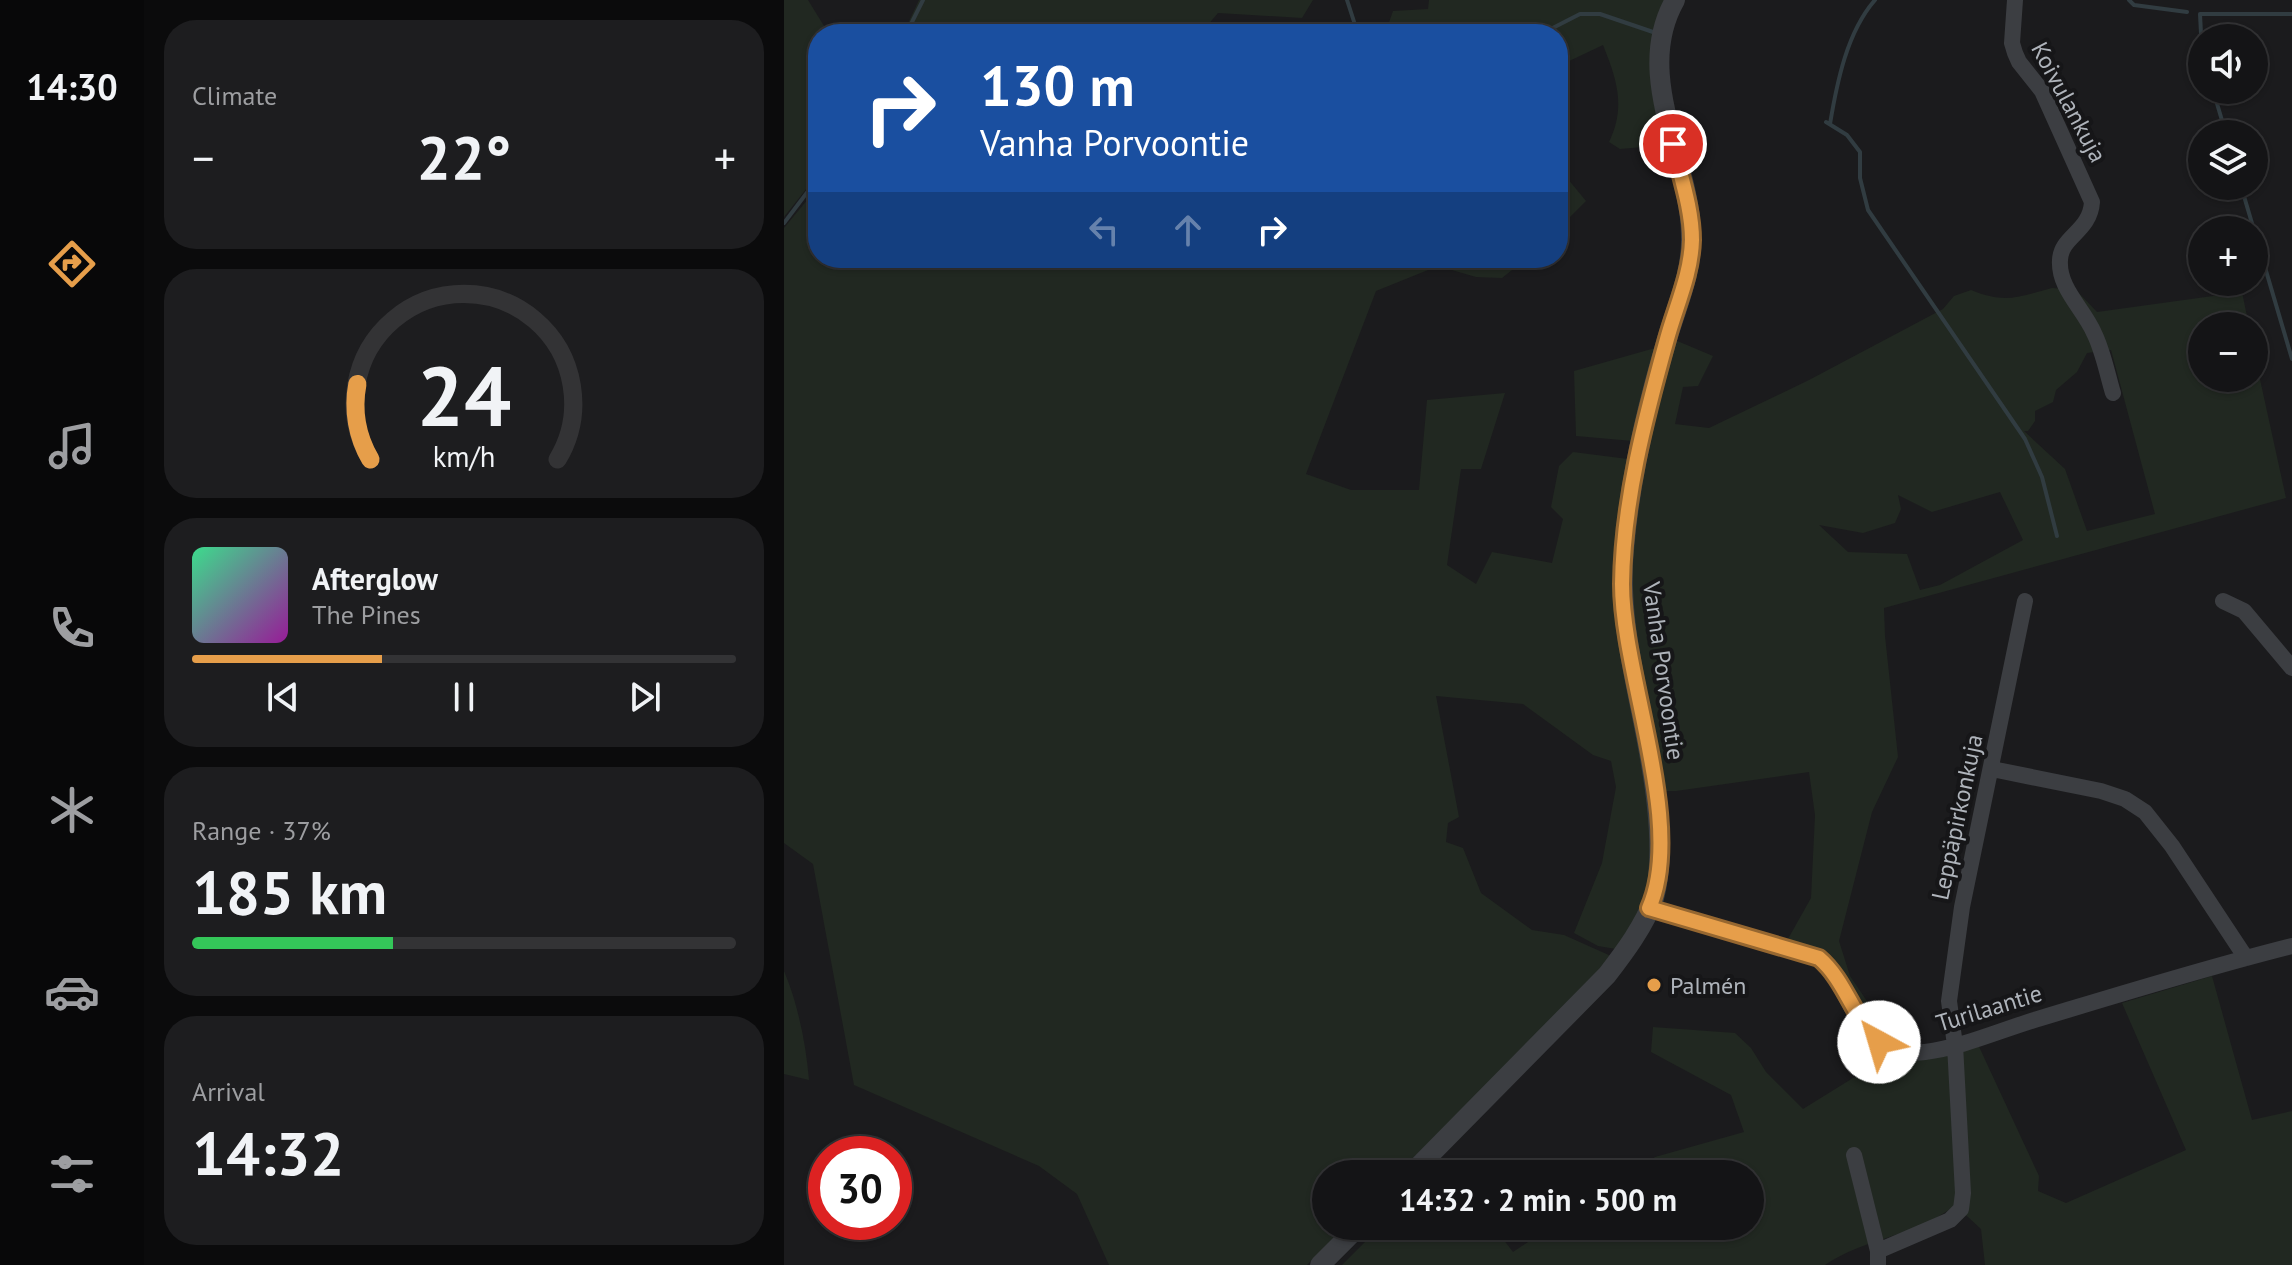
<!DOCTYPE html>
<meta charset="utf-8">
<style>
:root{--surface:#141416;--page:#1d1d1f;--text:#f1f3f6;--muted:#9d9ea1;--line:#333335;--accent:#e69e4a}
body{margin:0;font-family:"PT Sans",sans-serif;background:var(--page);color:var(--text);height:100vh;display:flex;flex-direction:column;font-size:30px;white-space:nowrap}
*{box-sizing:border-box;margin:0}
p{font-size:26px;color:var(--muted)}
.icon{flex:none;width:44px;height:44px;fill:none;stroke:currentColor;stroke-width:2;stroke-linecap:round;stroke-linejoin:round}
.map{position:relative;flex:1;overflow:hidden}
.panel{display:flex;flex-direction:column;gap:20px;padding:20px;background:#0b0b0c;width:640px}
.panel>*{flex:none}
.banner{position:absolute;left:24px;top:24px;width:760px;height:244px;border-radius:32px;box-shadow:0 2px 6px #0004,0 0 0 2px var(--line);background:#1a4fa0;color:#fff;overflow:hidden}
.buttons{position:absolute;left:1404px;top:24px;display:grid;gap:16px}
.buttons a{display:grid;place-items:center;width:80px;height:80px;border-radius:50%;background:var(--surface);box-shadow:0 2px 6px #0004,0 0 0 2px var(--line);font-size:40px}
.speed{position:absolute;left:24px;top:1136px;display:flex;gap:16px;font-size:40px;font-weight:700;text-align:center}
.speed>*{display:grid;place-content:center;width:104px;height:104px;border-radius:50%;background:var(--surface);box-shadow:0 2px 6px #0004,0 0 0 2px var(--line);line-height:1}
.speed .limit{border:12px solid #d22;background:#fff;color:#111}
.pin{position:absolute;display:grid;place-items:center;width:68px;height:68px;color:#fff;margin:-34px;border:4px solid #fff;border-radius:50%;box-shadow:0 2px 8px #0007}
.me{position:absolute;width:88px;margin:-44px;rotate:321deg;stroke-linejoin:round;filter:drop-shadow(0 0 6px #0008)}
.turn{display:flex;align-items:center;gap:28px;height:168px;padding:0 40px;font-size:36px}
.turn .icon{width:104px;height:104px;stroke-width:2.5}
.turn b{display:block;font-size:56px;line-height:68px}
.lanes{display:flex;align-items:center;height:76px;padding:0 40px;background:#0003;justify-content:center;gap:40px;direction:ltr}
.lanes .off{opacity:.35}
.big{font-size:60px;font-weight:800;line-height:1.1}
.panel .tile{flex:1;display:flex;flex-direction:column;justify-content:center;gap:12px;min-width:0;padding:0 28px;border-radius:32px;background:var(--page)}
.panel .dial{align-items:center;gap:0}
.dial svg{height:208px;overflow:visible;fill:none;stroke:var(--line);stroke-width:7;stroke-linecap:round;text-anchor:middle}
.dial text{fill:var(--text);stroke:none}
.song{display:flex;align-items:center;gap:24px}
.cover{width:96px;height:96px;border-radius:12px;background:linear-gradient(135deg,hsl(150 70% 55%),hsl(300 70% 35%))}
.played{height:8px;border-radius:4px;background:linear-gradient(90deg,var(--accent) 35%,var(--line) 35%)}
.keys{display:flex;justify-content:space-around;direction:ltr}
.heat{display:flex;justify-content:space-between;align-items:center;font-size:44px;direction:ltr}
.charge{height:12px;border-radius:6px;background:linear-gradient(90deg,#34c759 37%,var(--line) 0)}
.trip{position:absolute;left:528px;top:1160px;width:452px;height:80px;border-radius:40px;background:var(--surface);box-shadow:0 2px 6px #0004,0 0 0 2px var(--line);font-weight:800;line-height:80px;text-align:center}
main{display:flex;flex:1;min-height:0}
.tabs{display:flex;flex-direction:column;width:144px;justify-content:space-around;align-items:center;background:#080809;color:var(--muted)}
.tabs .icon{width:56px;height:56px}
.tabs .on{color:var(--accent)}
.tabs b{font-size:36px;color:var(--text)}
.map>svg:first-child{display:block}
.green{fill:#212821;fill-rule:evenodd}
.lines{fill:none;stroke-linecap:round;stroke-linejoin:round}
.stream{stroke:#313c41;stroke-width:4}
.minor{stroke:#3c3e42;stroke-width:16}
.tertiary{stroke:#3c3e42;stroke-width:20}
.route-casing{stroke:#966730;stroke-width:20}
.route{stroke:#e69e4a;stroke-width:14}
.poi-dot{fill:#e69e4a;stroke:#161618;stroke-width:3}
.labels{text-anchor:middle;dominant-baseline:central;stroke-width:8;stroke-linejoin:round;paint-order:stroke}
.street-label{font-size:24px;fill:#afb4bb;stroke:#161618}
.poi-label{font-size:24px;fill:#afb4bb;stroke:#161618;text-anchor:start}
</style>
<main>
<nav class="tabs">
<b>14:30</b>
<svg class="icon on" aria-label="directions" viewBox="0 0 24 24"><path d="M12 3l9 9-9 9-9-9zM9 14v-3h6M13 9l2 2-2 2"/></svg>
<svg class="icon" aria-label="music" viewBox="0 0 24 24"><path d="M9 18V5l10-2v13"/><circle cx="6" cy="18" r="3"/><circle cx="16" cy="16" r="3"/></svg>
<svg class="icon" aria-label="phone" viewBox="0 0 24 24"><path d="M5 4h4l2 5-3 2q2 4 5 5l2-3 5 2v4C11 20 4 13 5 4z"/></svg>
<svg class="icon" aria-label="climate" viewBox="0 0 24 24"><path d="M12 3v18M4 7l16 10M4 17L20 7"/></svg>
<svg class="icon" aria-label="car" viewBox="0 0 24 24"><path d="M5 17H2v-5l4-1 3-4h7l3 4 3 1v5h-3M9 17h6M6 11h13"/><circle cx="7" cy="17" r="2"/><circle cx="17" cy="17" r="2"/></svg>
<svg class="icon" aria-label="filters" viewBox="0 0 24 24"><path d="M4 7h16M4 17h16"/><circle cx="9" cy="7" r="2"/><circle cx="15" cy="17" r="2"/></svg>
</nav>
<section class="panel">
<div class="tile"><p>Climate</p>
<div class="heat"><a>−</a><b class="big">22°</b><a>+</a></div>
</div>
<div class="tile dial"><svg viewBox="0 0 100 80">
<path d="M14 69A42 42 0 1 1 86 69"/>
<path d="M14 69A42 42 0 0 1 9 40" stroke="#e69e4a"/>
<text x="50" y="56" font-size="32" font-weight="700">24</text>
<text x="50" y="72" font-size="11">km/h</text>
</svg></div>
<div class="tile">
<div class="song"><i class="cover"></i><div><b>Afterglow</b><p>The Pines</p></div></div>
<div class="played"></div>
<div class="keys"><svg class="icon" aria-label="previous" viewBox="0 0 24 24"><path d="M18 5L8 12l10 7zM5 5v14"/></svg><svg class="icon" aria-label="pause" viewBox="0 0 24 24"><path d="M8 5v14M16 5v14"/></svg><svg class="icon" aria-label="next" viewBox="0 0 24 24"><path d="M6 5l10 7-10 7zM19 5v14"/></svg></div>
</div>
<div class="tile"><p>Range · 37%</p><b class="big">185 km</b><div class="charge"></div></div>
<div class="tile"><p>Arrival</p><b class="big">14:32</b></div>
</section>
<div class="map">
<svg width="1508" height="1265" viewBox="0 0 1508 1265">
<rect width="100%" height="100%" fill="#1b1b1d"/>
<path class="green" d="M0,0H24L45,34H34V174L0,217Z
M135,0H529L518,18L434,13L416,34H119Z
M645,0H884L882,145L836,149L825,142C842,107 833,80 819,45L781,63L774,71V34H601L609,11L644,9Z
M774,167L802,201L774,229Z
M34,187V258H743L718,278L692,277L654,266L592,291L522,474L567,490H635L643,400L721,393L697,469H677L663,565L692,584L708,552L768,563L779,519L767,507L775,466L789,452L844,459L831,556L866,792L869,843L863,893L853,915L832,949L814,946L790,933L818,863L832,787L827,761L809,755L739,704L652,696L675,817L664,823L662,842L679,848L697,893L748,930L780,935L827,956L801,986L613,1174H542V1226H561L523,1265H325L293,1194L255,1166L70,1085L29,864L0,843V228Z
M1268,288L1292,290L1313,312L1458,292L1465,326H1418V378H1470V352L1502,498L1100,608L1101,636L1114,757L1088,812L1055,941L1066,976L1097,1022L1113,1034L1134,1036L1138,1052L1191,1038L1255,1176L1254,1191L1282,1203L1402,1150L1338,1003L1428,976L1468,1120L1508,1111V1265H1201L1197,1229L1171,1205C1134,1236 1080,1238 1041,1265H558L597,1226H709L729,1252L768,1226H966V1174H846L871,1157L960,1132L947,1095L867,1052L869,1027L951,1033L967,1048L982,1072L1019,1109L1069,1078L1113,1059L1091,1049L1068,1019L1046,967L1000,946L1027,898L1031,815L1025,772L892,791H881C870,733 856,675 850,616C842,526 870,427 891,340L929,356L914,386L899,387L891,424L925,428L1025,380L1159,309L1170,296L1187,290C1221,304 1234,297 1268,288ZM1327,350L1371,514L1303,531L1281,469L1240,431H1244L1251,421V411L1269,402L1272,390L1293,372L1303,353ZM1216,492L1239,540L1156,585L1136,590L1123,554L1064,552L1035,525L1079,533L1111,523L1117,509L1114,495L1148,512Z
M871,348L849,441L792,436L790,371Z
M0,971C14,1004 22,1044 25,1080L0,1074Z"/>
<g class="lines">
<path class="stream" d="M563,0L574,34
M1345,0L1350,5L1403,12
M122,34L139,0
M757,34L796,14H816L872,33
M1418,53L1416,14H1508
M1429,90L1442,134
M1042,122L1063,135L1076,152V178L1084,210L1241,439L1258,477L1273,536
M1046,124C1053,82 1063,32 1091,0
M1457,186L1508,359
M0,223L34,178"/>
<path class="minor" d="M1231,0L1228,43L1231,53L1235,62L1258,91L1308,202C1306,232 1277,236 1276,260C1274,288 1299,308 1310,333C1319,351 1323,373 1329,393
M1439,601L1460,611L1508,668
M1208,769L1317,791L1341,799L1361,812L1388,846L1462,958
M865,908L1035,958C1061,980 1066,1022 1095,1041C1108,1050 1124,1054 1141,1052C1180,1047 1219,1029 1257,1018C1340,993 1424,967 1508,946
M1070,1155L1094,1251V1265
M1094,1251L1166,1220L1177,1209L1179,1193L1171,1045L1165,1001L1178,907L1241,601"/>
<path class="tertiary" d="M627,1174L823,975C840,953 861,925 870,898C878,869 876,836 873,807C865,721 832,637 840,550C846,478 863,405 884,336C894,303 908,272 907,237C907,159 848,76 891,0
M536,1265L575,1226"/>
</g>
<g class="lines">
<g class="route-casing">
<path id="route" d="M889,144C896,175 908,208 908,240C907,275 892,306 883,339C861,418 839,502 838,584C838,675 902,825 865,908L1035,958C1062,981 1069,1018 1095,1042"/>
</g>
<use href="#route" class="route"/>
</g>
<circle class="poi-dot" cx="870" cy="985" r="8"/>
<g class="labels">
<g class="street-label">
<text transform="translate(1285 102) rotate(62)">Koivulankuja</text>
<text transform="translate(880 671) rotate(82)">Vanha Porvoontie</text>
<text transform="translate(1173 817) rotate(-78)">Leppäpirkonkuja</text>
<text transform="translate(1205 1008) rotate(-17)">Turilaantie</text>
</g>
<g class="poi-label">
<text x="886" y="985">Palmén</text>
</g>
</g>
</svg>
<div class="buttons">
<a><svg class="icon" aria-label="sound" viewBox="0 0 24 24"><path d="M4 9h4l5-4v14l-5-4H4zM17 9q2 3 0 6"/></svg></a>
<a><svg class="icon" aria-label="layers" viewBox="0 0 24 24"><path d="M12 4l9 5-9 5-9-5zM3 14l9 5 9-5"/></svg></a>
<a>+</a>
<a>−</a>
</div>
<div class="speed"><div class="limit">30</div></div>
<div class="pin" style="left:889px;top:144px;background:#d93025"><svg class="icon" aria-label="arrive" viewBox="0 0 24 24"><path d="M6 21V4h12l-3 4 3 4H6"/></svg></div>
<svg class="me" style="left:1095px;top:1042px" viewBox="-20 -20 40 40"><circle r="19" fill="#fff"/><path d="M0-13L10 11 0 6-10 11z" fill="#e69e4a"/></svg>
<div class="trip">14:32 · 2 min · 500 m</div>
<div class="banner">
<div class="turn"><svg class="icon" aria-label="right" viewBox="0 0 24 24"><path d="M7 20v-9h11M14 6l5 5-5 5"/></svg><div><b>130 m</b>Vanha Porvoontie</div></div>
<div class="lanes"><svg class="icon off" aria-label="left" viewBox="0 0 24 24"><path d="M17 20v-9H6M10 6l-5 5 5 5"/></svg><svg class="icon off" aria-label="ahead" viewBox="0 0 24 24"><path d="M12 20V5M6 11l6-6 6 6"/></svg><svg class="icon" aria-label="right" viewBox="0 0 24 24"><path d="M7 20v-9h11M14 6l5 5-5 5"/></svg></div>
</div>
</div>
</main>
